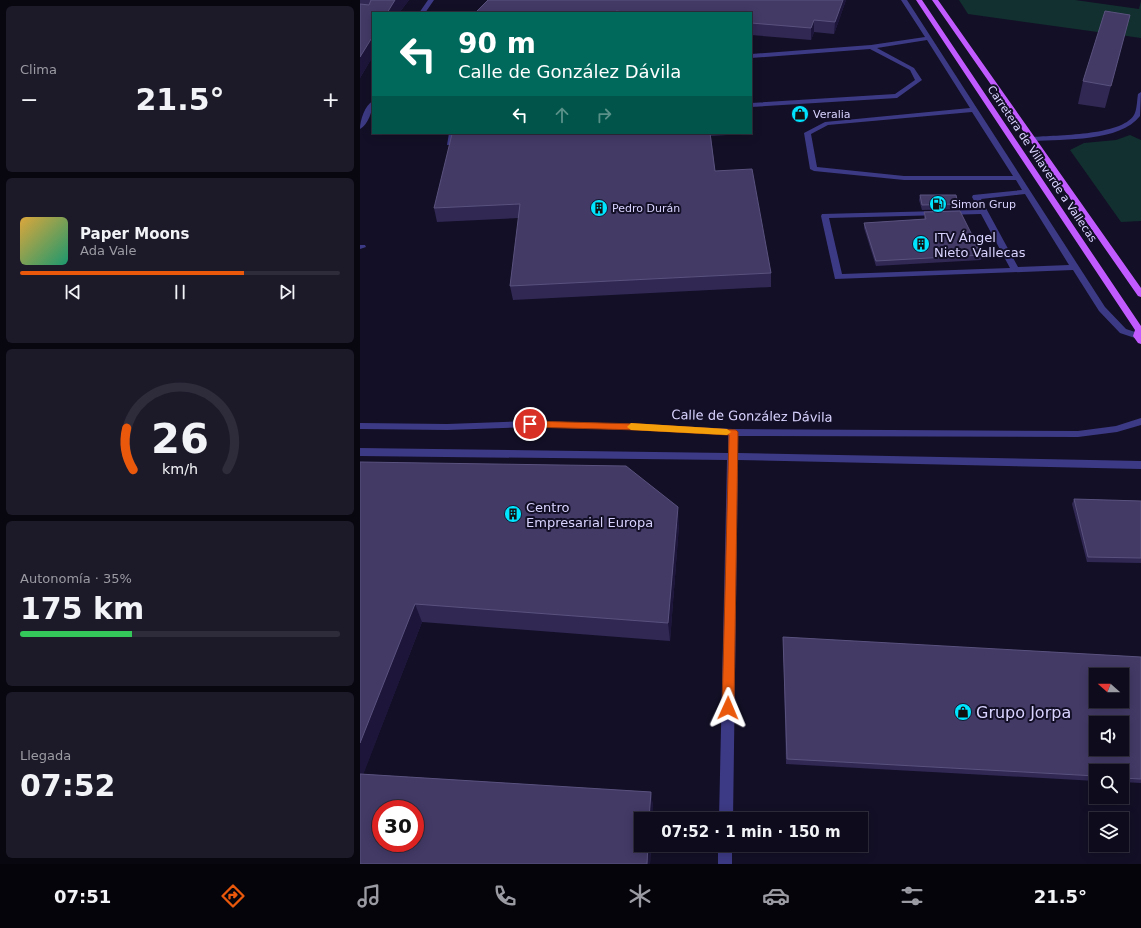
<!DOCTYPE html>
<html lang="es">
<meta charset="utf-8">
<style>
:root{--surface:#0e0b1c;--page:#1c1929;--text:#f1f3f6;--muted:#9b9ba3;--line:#2e2b3b;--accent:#ea580c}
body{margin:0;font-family:"DejaVu Sans",sans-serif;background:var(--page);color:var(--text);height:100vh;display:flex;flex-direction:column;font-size:15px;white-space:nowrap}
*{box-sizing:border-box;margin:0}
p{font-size:13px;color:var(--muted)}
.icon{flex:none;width:22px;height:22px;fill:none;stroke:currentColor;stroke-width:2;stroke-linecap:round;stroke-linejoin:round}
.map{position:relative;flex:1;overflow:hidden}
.side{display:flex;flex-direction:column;gap:6px;padding:6px;background:#08060f;width:360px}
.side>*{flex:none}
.guide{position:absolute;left:12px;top:12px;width:380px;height:122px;border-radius:0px;box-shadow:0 2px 10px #0003,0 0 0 1px var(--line);background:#00695c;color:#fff;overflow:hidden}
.needle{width:26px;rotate:291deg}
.fabs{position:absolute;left:729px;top:668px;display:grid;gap:8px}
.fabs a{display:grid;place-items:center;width:40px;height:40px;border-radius:0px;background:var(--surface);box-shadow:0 2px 10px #0003,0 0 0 1px var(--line);font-size:20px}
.speed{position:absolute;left:12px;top:800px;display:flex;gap:8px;font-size:20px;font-weight:700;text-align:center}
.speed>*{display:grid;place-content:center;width:52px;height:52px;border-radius:50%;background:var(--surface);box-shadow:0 2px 10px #0003,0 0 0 1px var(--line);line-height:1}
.speed .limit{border:6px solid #d22;background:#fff;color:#111}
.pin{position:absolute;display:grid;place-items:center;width:34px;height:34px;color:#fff;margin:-17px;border:2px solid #fff;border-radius:50%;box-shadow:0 1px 4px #0007}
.me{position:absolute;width:44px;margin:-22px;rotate:1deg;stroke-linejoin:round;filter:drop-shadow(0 0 3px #0008)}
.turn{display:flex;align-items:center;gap:14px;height:84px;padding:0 20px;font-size:18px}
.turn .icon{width:52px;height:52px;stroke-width:2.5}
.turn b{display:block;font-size:28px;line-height:34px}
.lanes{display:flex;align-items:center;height:38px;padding:0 20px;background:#0003;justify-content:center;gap:20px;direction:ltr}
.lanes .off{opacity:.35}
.big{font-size:30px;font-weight:800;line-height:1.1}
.side .tile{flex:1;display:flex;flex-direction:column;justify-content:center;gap:6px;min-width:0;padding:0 14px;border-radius:6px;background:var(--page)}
.side .dial{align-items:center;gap:0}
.dial svg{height:104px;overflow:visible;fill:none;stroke:var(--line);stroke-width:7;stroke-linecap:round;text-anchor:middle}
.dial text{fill:var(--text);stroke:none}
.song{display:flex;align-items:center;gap:12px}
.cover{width:48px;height:48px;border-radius:6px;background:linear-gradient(135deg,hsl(40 70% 55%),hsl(160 70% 35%))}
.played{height:4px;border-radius:2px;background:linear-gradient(90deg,var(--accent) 70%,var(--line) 70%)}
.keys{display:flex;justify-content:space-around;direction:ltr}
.heat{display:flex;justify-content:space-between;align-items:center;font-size:22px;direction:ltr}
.charge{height:6px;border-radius:3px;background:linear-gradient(90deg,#34c759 35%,var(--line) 0)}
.trip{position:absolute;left:274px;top:812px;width:234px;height:40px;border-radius:0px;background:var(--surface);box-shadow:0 2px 10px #0003,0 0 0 1px var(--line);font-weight:800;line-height:40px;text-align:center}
.menu{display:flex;height:64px;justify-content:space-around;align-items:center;background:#06040b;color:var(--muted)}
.menu .icon{width:28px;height:28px}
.menu .current{color:var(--accent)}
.menu b{font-size:18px;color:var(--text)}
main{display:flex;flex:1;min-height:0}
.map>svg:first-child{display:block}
.green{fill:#12302f}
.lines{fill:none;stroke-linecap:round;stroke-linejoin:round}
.minor{fill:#3d3a85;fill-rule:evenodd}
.major{fill:#c25bff;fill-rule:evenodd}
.wall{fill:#312854}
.shaded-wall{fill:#1d163a}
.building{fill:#433a66;stroke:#5a527e;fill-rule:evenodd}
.route{fill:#ea580c;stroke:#983908}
.slow{fill:#f59e0b}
.labels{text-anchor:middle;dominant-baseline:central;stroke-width:4;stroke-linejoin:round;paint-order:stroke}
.far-poi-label{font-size:11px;fill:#d9d4ff;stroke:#130f26;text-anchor:start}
.far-street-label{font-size:11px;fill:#d9d4ff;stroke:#130f26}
.poi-label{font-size:13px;fill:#d9d4ff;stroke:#130f26;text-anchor:start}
.street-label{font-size:13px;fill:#d9d4ff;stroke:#130f26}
.near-poi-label{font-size:16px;fill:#d9d4ff;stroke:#130f26;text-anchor:start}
</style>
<main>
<section class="side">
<div class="tile"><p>Clima</p>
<div class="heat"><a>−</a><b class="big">21.5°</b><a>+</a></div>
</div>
<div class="tile">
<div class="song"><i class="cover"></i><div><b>Paper Moons</b><p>Ada Vale</p></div></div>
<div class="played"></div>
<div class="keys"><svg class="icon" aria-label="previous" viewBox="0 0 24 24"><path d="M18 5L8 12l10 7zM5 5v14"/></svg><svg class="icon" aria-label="pause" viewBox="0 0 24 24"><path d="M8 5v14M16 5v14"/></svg><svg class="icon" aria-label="next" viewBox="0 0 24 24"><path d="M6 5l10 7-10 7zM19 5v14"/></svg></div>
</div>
<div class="tile dial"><svg viewBox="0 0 100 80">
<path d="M14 69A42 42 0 1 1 86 69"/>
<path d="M14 69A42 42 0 0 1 9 37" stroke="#ea580c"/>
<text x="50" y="56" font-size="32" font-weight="700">26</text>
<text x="50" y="72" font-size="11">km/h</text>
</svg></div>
<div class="tile"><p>Autonomía · 35%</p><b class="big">175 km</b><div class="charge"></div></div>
<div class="tile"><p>Llegada</p><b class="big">07:52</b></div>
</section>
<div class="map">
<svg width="781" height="864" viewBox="0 0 781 864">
<rect width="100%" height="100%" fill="#130f26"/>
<path class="green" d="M599,0H715L779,9L781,1V38L608,14Z
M770,135L781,140V221L761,222L710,150L724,143L756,140Z"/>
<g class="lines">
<path class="minor" d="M68,0H74L65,13H59Z
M541,0H547L745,307L766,329L781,334V338L778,339L760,333L739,311L713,270L475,279L461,216L462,214L619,210L612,197L613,195L662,190L656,180H544L454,171L450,169L444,133L465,122L610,108L567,40L517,48L554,68L562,80L537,98L391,107V103L535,94L555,80L550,70L510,49L391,58V54L511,45L565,37ZM612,112L653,176H544L457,167L451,134L468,125ZM665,194L709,265L658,267L621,199ZM621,214L650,268L482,274L469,218Z
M781,92L780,116C760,142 704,139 673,141L669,139L673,137C696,135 761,136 774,115C777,110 777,100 778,94Z
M13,101C13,110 8,125 0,129C0,120 5,105 13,101Z
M89,133H95L94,141L101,140L105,142L101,144L87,145Z
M0,245H5L6,247L0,249Z
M781,418V425L757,432L718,437L378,436V453L781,461V469L378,460L373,819H359L367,460L0,456V448L368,453V435L278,430L169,427L87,430L0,429V423L87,424L169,421L278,424L373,429L718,431L756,426Z
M358,845H372V864H358Z"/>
<path class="major" d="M556,0H562L781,326V344L778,343L773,336L775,330Z
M572,0H578L781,288V297L778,296Z"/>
</g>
<path class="wall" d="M0,0H49L39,13H13V56L0,78Z
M486,0L474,34L454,32L451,40L391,35V13H115Z
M770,15L745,108L718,104L723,81Z
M101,133H384V134L351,136L355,171L411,273V287L153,300L150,286L159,218L77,222L74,208Z
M560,195L598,204L597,209L562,210L559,200Z
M564,212L622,255L621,260L516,266L504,228V223L564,219Z
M0,462L319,525L310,641L62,622L3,774L291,792L293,808L290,864H0Z
M714,499L781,501V563L727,562L712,504Z
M423,637L781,657V783L762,782V771H736V781L426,764Z"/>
<path class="shaded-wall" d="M35,0H49L39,13H27Z
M483,0H486L474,34L475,22Z
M454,20V32L451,40V28Z
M13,36V56L0,78V57Z
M318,507L319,525L310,641L308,623Z
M55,604L62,622L0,783V743Z
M291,792L293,808V819H289Z
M288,845H291L290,864H287Z"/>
<path class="building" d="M11,0H35L27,13H13V36L0,57V4L9,5Z
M128,0H483L475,22L454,20L451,28L391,23V13H274L256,11L255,13H115Z
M745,11L770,15L751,86L723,81Z
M101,133H350L355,171L392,169L411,273L150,286L160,204L74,208L92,134Z
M560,195H596L598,204L562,205Z
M600,211L622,255L516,261L504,223L566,219L564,212Z
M0,462L266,466L318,507L308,623L55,604L0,743Z
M714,499L781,501V558L728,557Z
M423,637L781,657V779L762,778V771H736V776L427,759ZM736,675H762V701H736ZM736,723H762V749H736Z
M0,774L291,792L289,819H281V845H288L287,864H0ZM21,809H55V843H21Z"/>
<path class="route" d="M170,421L278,424L376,430L378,432L374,708L372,712L368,713L364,712L362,708L369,435L278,430L170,427L165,424Z"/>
<path class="slow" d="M271,423L367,429L371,432L367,435L271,430L267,427Z"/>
<defs>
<g id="shop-disc" transform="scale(0.9)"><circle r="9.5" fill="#00e5ff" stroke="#130f26"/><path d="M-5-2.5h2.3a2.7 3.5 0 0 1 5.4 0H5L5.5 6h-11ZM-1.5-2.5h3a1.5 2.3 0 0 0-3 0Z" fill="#111"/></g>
<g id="fuel-disc" transform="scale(0.9)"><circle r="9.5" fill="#00e5ff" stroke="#130f26"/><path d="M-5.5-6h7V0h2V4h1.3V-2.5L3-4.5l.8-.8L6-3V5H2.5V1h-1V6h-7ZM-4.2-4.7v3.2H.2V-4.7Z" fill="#111"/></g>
<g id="building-disc" transform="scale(0.9)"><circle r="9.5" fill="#00e5ff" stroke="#130f26"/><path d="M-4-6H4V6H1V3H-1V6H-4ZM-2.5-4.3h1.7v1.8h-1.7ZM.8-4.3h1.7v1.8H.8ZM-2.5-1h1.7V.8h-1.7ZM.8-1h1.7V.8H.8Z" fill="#111"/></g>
</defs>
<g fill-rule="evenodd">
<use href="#shop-disc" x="440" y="114"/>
<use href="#fuel-disc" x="578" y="204"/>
<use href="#building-disc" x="239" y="208"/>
<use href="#building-disc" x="561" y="244"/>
<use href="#building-disc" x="153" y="514"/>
<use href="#shop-disc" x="603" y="712"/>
</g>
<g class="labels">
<g class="far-poi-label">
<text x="453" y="114">Veralia</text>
<text x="591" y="204">Simon Grup</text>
<text x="252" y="208">Pedro Durán</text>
</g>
<g class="far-street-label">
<text transform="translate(682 164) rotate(56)">Carretera de Villaverde a Vallecas</text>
</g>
<g class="poi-label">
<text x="574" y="237">ITV Ángel<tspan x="574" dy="15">Nieto Vallecas</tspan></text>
<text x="166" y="507">Centro<tspan x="166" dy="15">Empresarial Europa</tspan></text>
</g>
<g class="street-label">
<text transform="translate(392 416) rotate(1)">Calle de González Dávila</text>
</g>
<g class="near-poi-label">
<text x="616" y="712">Grupo Jorpa</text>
</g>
</g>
</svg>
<div class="fabs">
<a><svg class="needle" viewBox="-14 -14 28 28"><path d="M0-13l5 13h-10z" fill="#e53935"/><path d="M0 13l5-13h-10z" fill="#9b9ba3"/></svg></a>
<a><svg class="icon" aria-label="sound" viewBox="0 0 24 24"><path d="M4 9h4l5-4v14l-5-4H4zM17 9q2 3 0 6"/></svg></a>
<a><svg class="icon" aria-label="search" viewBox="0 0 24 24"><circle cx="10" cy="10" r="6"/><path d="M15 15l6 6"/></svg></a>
<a><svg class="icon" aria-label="layers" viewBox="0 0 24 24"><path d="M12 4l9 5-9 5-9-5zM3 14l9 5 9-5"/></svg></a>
</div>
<div class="speed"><div class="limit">30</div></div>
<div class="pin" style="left:170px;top:424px;background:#d93025"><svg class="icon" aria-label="arrive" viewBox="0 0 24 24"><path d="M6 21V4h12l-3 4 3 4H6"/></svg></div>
<svg class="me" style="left:368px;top:708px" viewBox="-20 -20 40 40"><path d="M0-17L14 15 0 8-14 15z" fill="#ea580c" stroke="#fff" stroke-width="4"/></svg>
<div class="trip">07:52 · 1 min · 150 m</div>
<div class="guide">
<div class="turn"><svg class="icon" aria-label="left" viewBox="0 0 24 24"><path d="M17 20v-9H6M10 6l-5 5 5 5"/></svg><div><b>90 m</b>Calle de González Dávila</div></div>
<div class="lanes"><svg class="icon" aria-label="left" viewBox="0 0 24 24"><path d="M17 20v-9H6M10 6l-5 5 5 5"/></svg><svg class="icon off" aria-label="ahead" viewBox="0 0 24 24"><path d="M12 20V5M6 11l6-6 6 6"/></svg><svg class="icon off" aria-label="right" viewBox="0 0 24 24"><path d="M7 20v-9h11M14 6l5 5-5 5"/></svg></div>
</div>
</div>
</main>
<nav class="menu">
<b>07:51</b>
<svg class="icon current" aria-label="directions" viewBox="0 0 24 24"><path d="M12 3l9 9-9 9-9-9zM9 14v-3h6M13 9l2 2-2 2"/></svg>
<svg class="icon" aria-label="music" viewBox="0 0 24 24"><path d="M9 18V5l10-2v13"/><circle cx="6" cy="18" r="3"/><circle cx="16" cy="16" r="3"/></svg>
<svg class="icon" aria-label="phone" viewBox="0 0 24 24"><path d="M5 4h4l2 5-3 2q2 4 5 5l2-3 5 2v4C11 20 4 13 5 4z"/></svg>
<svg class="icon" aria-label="climate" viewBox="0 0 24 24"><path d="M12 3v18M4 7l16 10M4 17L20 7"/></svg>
<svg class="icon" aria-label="car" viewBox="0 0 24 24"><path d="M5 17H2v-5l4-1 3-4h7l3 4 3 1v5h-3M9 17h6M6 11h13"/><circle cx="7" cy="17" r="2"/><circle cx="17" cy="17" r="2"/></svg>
<svg class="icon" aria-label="filters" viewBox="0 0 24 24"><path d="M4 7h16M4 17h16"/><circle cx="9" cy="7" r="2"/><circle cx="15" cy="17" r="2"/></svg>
<b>21.5°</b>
</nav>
